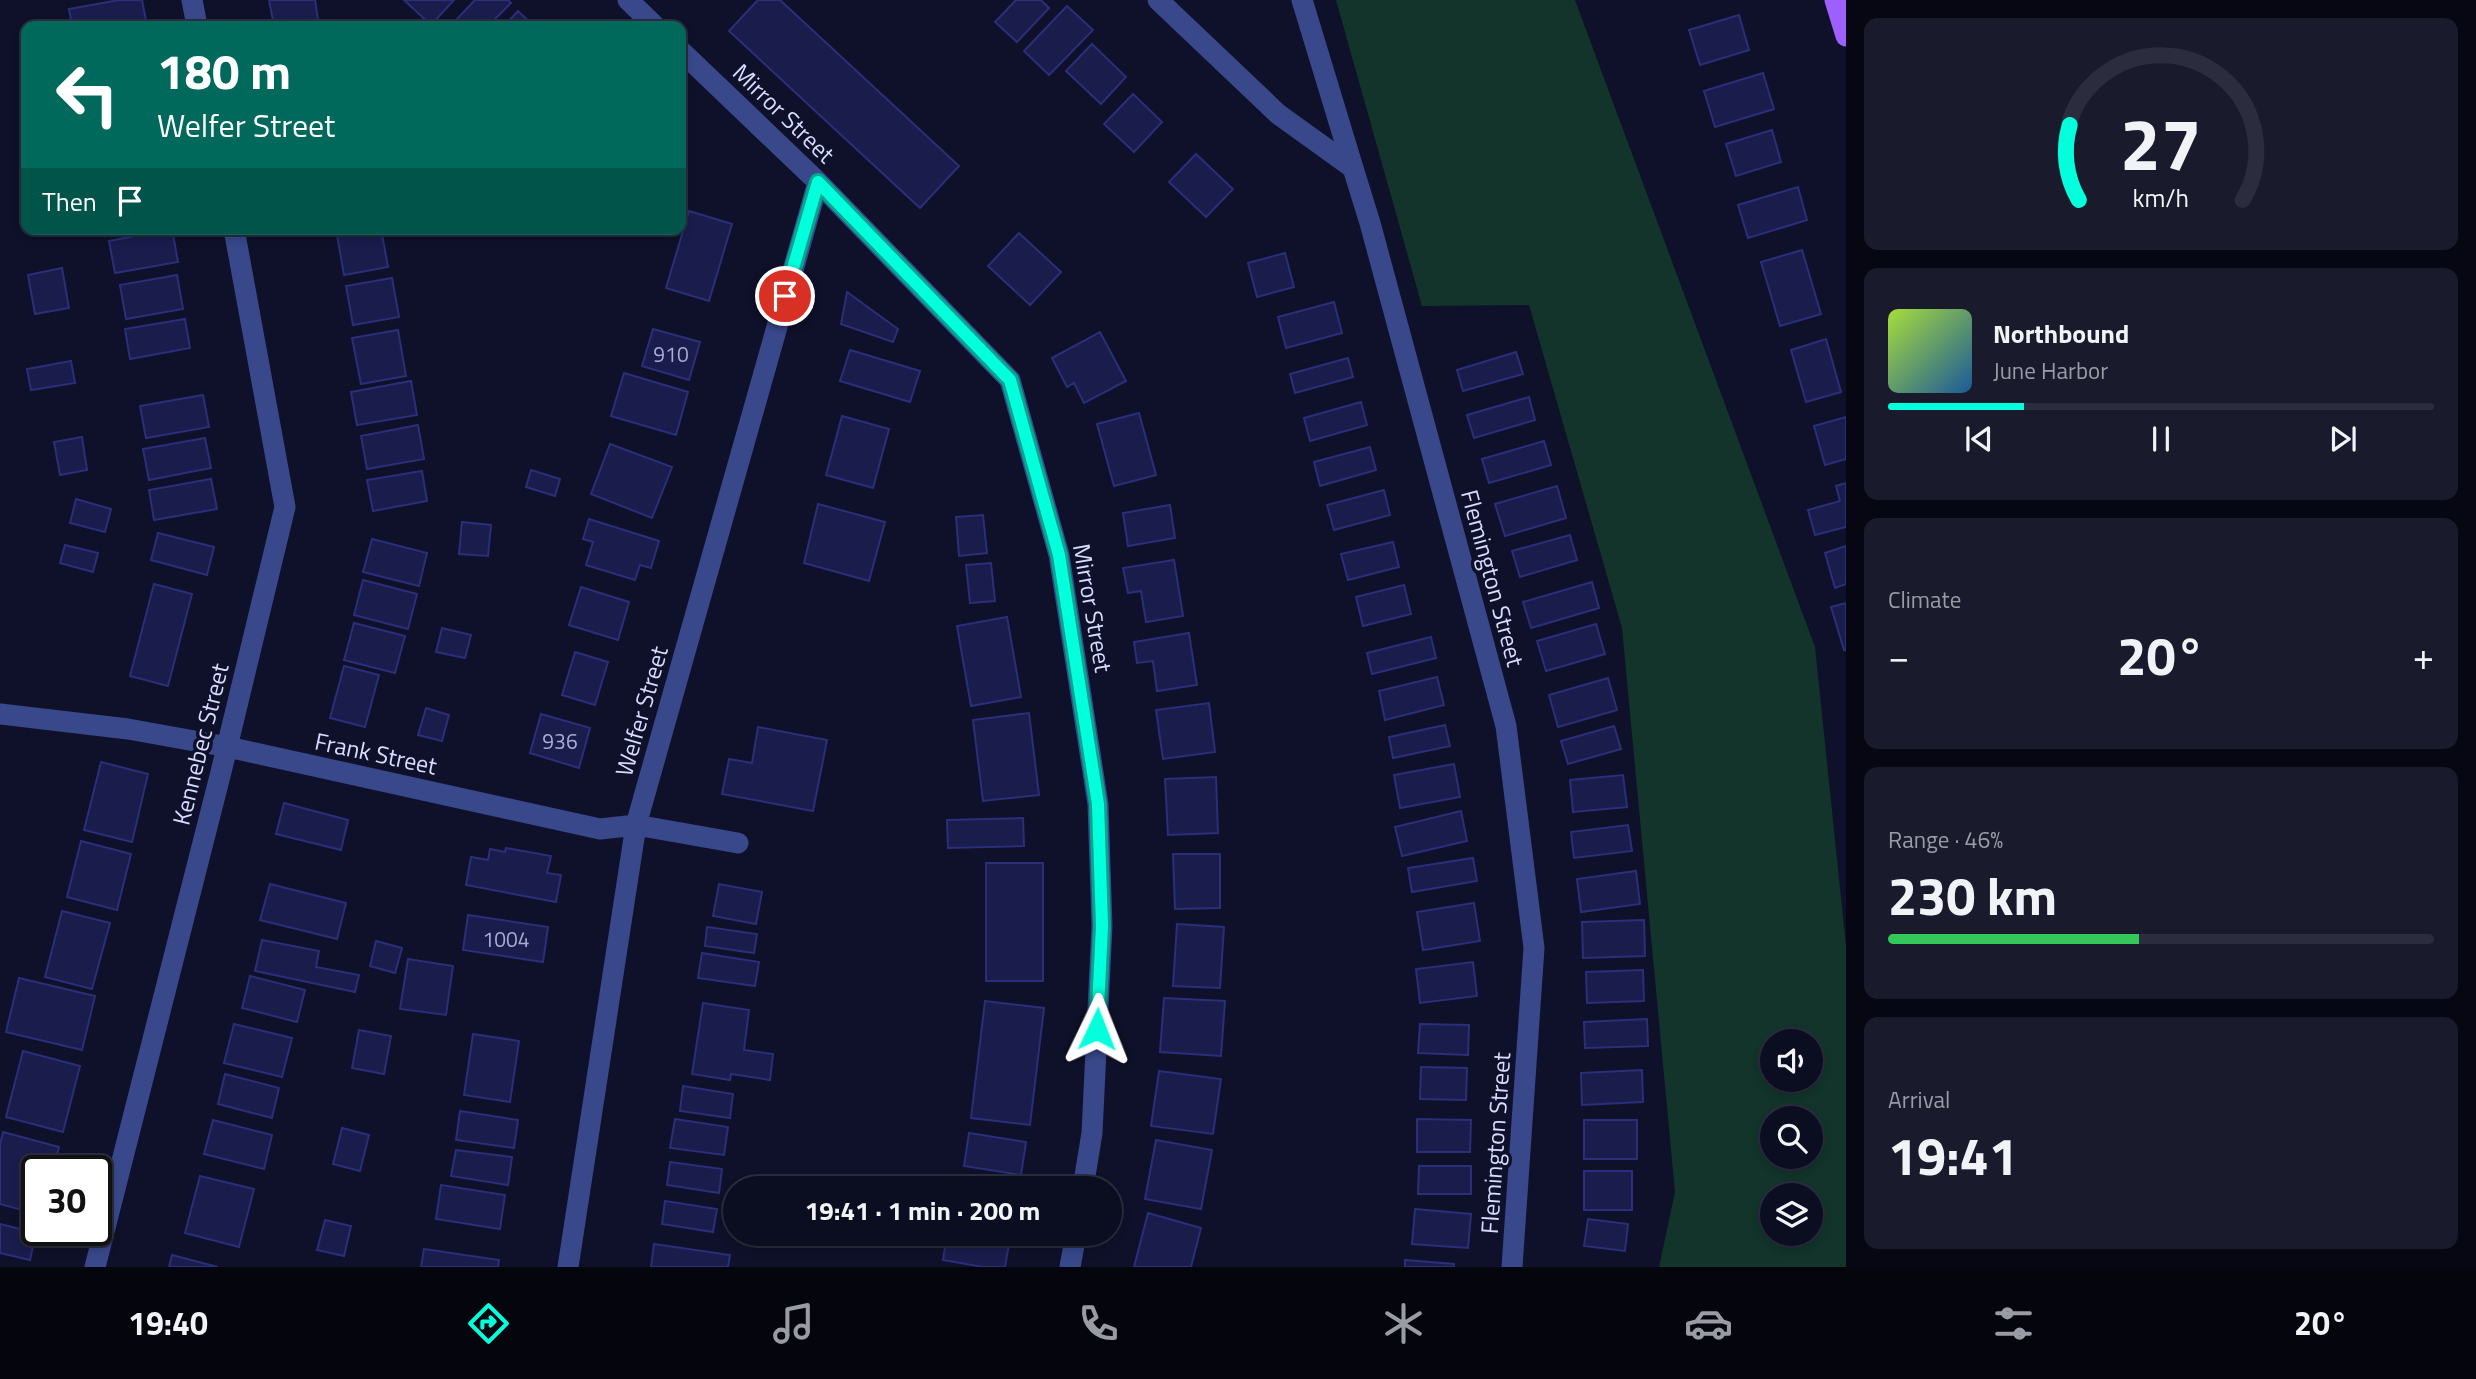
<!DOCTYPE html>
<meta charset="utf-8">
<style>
:root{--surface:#0b0d20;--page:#191b2d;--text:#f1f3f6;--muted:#9a9ca5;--line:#2b2d3e;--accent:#04ffdd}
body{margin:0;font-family:"Titillium Web",sans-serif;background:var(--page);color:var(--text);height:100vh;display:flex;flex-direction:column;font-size:26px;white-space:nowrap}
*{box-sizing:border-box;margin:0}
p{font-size:23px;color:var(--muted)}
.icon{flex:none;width:38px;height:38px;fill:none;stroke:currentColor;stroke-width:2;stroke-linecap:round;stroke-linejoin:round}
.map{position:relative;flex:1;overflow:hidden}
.drawer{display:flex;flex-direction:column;gap:18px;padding:18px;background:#060712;width:630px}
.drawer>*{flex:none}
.banner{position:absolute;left:21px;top:21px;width:665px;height:214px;border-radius:14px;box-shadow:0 4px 10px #0003,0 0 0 2px var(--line);background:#00695c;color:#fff;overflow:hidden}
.buttons{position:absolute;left:1760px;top:1029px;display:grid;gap:14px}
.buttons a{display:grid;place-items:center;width:63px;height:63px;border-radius:50%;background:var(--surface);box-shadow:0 4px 10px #0003,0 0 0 2px var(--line);font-size:35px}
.speed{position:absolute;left:21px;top:1155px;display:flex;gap:14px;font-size:35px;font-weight:700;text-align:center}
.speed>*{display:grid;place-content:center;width:91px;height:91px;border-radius:50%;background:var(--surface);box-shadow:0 4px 10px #0003,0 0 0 2px var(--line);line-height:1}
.speed .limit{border:4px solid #111;border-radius:10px;background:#fff;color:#111}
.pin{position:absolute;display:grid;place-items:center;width:60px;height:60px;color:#fff;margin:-30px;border:4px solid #fff;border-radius:50%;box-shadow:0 2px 7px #0007}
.me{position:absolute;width:77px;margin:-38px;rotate:2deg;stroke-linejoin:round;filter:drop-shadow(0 0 5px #0008)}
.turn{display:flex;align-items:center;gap:24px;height:147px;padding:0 21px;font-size:32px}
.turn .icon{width:91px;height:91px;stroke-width:2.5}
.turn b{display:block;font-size:49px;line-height:60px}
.then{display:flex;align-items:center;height:66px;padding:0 21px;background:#0003;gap:14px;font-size:26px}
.big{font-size:52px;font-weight:700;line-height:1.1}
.drawer .card{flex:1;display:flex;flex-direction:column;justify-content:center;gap:10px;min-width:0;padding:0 24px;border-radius:14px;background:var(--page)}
.drawer .dial{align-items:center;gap:0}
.dial svg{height:182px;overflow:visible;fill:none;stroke:var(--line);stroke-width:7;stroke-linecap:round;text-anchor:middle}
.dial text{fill:var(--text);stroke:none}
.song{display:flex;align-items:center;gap:21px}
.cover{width:84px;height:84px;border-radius:10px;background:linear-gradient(135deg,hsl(80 70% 55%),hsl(210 70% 35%))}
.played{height:7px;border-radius:4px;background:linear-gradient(90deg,var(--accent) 25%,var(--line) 25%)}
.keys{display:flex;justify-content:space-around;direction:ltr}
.heat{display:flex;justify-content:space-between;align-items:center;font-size:38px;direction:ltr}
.charge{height:10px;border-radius:5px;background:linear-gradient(90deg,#34c759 46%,var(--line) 0)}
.trip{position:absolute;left:723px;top:1176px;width:399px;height:70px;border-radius:35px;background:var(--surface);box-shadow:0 4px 10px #0003,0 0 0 2px var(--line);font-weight:700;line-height:70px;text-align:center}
.dock{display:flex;height:112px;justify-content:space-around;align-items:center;background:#04050d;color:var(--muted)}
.dock .icon{width:49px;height:49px}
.dock .selected{color:var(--accent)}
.dock b{font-size:32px;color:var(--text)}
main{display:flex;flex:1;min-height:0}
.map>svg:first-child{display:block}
.green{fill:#12342b;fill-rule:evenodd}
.building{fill:#1a1c4c;stroke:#2b2e79;stroke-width:2}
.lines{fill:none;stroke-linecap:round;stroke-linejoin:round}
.minor{stroke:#38488b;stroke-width:21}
.major{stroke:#9e5fff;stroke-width:21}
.route-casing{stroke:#03a690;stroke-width:18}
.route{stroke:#04ffdd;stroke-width:12}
.labels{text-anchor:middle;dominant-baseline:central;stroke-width:7;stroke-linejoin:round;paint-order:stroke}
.number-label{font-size:21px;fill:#a8add2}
.street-label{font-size:24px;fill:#d8ddff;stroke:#0f112a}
</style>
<main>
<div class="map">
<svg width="1846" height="1267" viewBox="0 0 1846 1267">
<rect width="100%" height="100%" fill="#0f112a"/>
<path class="green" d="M1336,0H1575L1815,647L1846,946V1267H1659L1675,1192L1622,628L1529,305L1422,306ZM1773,1041H1811V1080H1773ZM1773,1118H1811V1157H1773ZM1773,1195H1811V1234H1773Z"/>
<path class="building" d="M119,0H142L147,26H72L69,9Z
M269,0H315L319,26H274Z
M404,0H454L431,25Z
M475,0H508L511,3L488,26H465L457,19Z
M758,0H780L959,166L920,208L729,31Z
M1016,0H1041L1049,8L1017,42L995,22Z
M1067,6L1093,30L1049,75L1024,51Z
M518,11L534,26H504Z
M1739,15L1749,50L1700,65L1689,30Z
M1092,44L1126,77L1101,104L1066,71Z
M1763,73L1774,109L1715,127L1704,91Z
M1133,94L1162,122L1134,152L1104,124Z
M1772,130L1781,162L1736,176L1726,144Z
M1196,154L1233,189L1206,217L1169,182Z
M1798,187L1807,220L1748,238L1738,205Z
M689,211L732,224L709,301L666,288Z
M172,229L178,262L115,273L109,241Z
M336,229H381L388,267L344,275Z
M1019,233L1061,272L1030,305L988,266Z
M1802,250L1821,314L1780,326L1761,262Z
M1285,253L1294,287L1257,297L1248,263Z
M62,268L69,308L35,314L28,275Z
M177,275L183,309L126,319L120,285Z
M392,278L399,317L353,325L346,286Z
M847,292L898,329L893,342L841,324Z
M1334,302L1342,333L1286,348L1278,317Z
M185,319L190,348L130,359L125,329Z
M653,329L700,342L689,380L642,366Z
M398,330L406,376L361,384L352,338Z
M1100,332L1126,381L1084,403L1074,383L1067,387L1052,358Z
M1826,339L1841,392L1806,402L1791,350Z
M850,350L920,371L910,402L840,381Z
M1516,352L1523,374L1463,391L1457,370Z
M1348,358L1353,377L1295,393L1290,374Z
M71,361L75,383L31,390L27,369Z
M624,373L688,392L676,435L611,416Z
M411,381L417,415L357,425L351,392Z
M203,395L209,427L146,438L140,406Z
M1529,397L1535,420L1474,438L1467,415Z
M1361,402L1367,425L1310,441L1304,418Z
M1139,413L1156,475L1114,486L1097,424Z
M842,416L889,429L873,488L826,475Z
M1846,417V459L1825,465L1814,426Z
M418,425L424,459L367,469L361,436Z
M82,437L87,470L60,475L54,442Z
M205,438L211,468L149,480L143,449Z
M1544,441L1551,465L1489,483L1482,459Z
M610,444L672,467L652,518L591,494Z
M1370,447L1376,470L1320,486L1314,462Z
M531,470L560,479L555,496L526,487Z
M422,471L427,501L373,511L367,480Z
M211,479L217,509L154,520L149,490Z
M1846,483V527L1815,535L1808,510L1840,501L1836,486Z
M1557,486L1566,518L1505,536L1495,504Z
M1384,490L1390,515L1334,530L1327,505Z
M76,499L111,509L105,532L70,523Z
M818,504L885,522L869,581L804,563Z
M1170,505L1175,538L1128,546L1123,513Z
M983,515L987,553L959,556L956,517Z
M589,519L659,541L651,568L640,565L635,580L586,565L593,542L583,539Z
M462,522L491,525L488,556L459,554Z
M158,533L214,547L207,575L151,560Z
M1570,535L1577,560L1520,577L1512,551Z
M372,539L427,553L419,586L363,572Z
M1393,542L1399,567L1348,580L1341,554Z
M65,545L98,553L93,572L60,563Z
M1846,546V584L1835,588L1825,553Z
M1174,560L1183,616L1146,622L1141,591L1128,593L1123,568Z
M991,563L995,601L970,603L966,565Z
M363,580L417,594L408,629L354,615Z
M1592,582L1599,608L1531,628L1523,602Z
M154,584L192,594L168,686L130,676Z
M1404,585L1411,614L1363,626L1356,597Z
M581,587L629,602L618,640L569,625Z
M1846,603V650H1844L1831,607Z
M1007,617L1021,697L971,706L957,626Z
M354,623L405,636L395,673L344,660Z
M1596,624L1605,654L1546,671L1537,641Z
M442,628L471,635L465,658L436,652Z
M1189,633L1197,685L1157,691L1153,661L1137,663L1134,642Z
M1431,637L1436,658L1372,674L1367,653Z
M575,652L608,662L595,705L562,695Z
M344,666L379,675L365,727L330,718Z
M1437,677L1444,705L1385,720L1379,691Z
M1608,678L1617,710L1558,727L1549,695Z
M1209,703L1215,752L1163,759L1156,710Z
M426,708L449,715L442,741L418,735Z
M1029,713L1039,795L983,801L973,720Z
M541,714L590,728L579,768L530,753Z
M1445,725L1450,746L1393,758L1389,737Z
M1614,726L1621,749L1568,764L1561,741Z
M758,727L827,740L813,811L722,794L729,759L752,763Z
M101,762L148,774L132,842L84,830Z
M1454,764L1460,797L1400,808L1394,775Z
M1623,775L1627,807L1573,812L1570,780Z
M1216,777L1218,833L1168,835L1165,779Z
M284,803L348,820L341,850L276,834Z
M1461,811L1467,841L1402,856L1395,827Z
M1023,818L1024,846L948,848L947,820Z
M1628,825L1632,851L1574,858L1571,832Z
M81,841L131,854L117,910L67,897Z
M506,848L551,856L547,873L561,875L556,902L466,885L471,857L488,860L490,849L505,852Z
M1173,854H1220V908L1175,909Z
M1473,858L1477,881L1412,892L1408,868Z
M986,863H1043V981H986Z
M1636,871L1640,904L1581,912L1577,879Z
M270,884L346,903L337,939L260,920Z
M719,884L762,892L756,924L713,916Z
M1474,903L1480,941L1423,950L1417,912Z
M62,911L110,923L92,989L45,977Z
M468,915L548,927L543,962L463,950Z
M1644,920L1645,956L1583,958L1582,922Z
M1177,924L1224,927L1220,988L1173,986Z
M707,927L757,934L754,953L705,946Z
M262,940L319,951L316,967L359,975L355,992L255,971Z
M376,941L402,948L395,973L370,966Z
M702,953L759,962L755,986L698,978Z
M408,959L453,966L446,1015L400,1009Z
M1473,962L1477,996L1420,1003L1416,969Z
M1643,970L1644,1001L1587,1003L1586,972Z
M250,976L305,990L297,1022L242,1008Z
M19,978L95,996L82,1050L6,1032Z
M1164,998L1225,1001L1221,1056L1160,1052Z
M985,1001L1044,1008L1030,1125L971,1118Z
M703,1003L749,1010L744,1050L773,1054L770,1080L731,1074L730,1080L692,1074Z
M1647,1019L1648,1046L1585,1048L1584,1022Z
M234,1024L292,1038L282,1077L224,1063Z
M1420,1024L1469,1025L1468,1055L1418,1053Z
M359,1030L391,1036L384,1074L352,1068Z
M473,1034L519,1041L510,1102L464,1095Z
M23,1051L80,1066L63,1132L6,1117Z
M1421,1067L1467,1068L1466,1100L1420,1099Z
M1642,1070L1643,1102L1582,1105L1581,1073Z
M1159,1071L1221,1079L1213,1134L1151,1126Z
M225,1074L279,1088L272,1118L218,1104Z
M683,1086L733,1094L730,1118L680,1111Z
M460,1111L518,1120L514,1148L456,1140Z
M675,1119L728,1127L724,1155L670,1148Z
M1417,1119L1471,1120L1470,1152H1417Z
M213,1120L272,1135L264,1169L204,1154Z
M1584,1120H1637V1159H1584Z
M342,1128L369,1135L360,1171L333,1164Z
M3,1132L59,1147L53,1171H37V1214L0,1204V1145Z
M969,1133L1026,1142L1021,1175L964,1166Z
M1156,1140L1212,1150L1201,1209L1145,1199Z
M456,1150L512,1157L508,1185L451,1176Z
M670,1162L722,1169L719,1193L667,1185Z
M1419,1166H1471V1194H1418Z
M1584,1171H1632V1210H1584Z
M200,1176L254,1189L239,1247L185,1233Z
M959,1180L1002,1188H958Z
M441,1185L505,1195L500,1229L436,1219Z
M665,1201L717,1209L713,1232L662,1224Z
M1415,1209L1471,1214L1468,1248L1412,1244Z
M1148,1213L1201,1228L1191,1267H1134Z
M1588,1219L1628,1224L1625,1251L1584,1246Z
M325,1220L351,1226L344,1256L317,1250Z
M0,1224L36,1233L30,1260L0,1253Z
M947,1234H989L1010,1238L1005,1267H983L943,1260Z
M654,1244L730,1255L728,1267H651Z
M424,1249L499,1260L498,1267H421Z
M172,1255L218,1267H169Z
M1405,1260L1454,1264V1267H1405Z"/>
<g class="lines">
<path class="minor" d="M192,0L197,26
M628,0L655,26
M1158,0L1278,114L1353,168L1370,223L1506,726L1534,948L1512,1267
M1302,0L1353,168
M681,51L818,182L1010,380L1059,555L1098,804L1102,926L1092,1133L1083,1188
M0,714L128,729L228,747L600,829L636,825L738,843
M95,1267L221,772L285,507L234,229
M568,1267L636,825L818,182
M1070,1267L1076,1234"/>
<path class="major" d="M1835,0L1846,36"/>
</g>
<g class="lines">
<g class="route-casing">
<path id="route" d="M785,296L818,182L1010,380L1059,555L1098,804L1102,926L1097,1029"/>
</g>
<use href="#route" class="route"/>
</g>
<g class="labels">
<g class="number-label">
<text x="671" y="354">910</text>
<text x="560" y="741">936</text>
<text x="506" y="939">1004</text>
</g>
<g class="street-label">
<text transform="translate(784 113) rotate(44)">Mirror Street</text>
<text transform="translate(1493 578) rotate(75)">Flemington Street</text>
<text transform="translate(1093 608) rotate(80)">Mirror Street</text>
<text transform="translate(641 711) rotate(-74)">Welfer Street</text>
<text transform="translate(200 744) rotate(-76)">Kennebec Street</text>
<text transform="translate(376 753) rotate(12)">Frank Street</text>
<text transform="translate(1495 1143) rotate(-86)">Flemington Street</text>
</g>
</g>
</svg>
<div class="buttons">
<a><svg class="icon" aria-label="sound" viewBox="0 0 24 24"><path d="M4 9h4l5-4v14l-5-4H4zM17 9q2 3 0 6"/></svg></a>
<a><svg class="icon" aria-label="search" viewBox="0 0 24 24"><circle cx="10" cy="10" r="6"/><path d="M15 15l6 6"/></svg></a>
<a><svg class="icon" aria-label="layers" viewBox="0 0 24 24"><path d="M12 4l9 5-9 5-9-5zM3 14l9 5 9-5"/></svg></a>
</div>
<div class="speed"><div class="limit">30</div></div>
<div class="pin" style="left:785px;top:296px;background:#d93025"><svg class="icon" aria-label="arrive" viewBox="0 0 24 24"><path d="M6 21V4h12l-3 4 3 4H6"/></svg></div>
<svg class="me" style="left:1097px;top:1029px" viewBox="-20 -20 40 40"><path d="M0-17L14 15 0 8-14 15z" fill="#04ffdd" stroke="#fff" stroke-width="4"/></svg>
<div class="trip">19:41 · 1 min · 200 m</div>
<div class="banner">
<div class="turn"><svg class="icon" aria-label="left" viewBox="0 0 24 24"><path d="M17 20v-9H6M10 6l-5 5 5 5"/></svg><div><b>180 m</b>Welfer Street</div></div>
<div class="then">Then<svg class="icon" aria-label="arrive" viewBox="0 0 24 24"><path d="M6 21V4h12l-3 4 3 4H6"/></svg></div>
</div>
</div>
<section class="drawer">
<div class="card dial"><svg viewBox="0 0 100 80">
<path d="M14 69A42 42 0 1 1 86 69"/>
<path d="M14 69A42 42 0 0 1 10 36" stroke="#04ffdd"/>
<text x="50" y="56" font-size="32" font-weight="700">27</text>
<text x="50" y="72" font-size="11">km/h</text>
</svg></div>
<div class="card">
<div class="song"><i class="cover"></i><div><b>Northbound</b><p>June Harbor</p></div></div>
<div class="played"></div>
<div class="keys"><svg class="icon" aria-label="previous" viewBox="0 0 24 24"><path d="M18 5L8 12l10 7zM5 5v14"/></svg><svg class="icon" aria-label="pause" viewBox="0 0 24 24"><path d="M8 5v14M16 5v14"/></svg><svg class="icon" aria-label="next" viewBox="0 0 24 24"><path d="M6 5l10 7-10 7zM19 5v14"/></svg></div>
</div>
<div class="card"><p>Climate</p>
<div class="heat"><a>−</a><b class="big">20°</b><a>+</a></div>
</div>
<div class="card"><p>Range · 46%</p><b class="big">230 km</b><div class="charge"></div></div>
<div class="card"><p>Arrival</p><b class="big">19:41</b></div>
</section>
</main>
<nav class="dock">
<b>19:40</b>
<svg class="icon selected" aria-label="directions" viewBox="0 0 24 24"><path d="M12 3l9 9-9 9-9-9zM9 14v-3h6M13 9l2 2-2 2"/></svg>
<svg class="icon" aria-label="music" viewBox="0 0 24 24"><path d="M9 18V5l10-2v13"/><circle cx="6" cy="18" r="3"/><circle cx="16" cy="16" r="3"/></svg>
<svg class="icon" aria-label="phone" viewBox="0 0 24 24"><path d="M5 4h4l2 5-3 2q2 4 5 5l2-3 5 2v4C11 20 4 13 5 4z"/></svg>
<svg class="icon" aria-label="climate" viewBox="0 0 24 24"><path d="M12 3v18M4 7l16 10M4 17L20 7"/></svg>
<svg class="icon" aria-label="car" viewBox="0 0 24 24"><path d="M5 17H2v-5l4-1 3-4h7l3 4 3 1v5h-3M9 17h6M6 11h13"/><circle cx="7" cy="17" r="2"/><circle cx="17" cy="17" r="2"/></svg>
<svg class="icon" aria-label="filters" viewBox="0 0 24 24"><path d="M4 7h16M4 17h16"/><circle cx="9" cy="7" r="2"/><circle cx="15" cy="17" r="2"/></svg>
<b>20°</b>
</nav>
